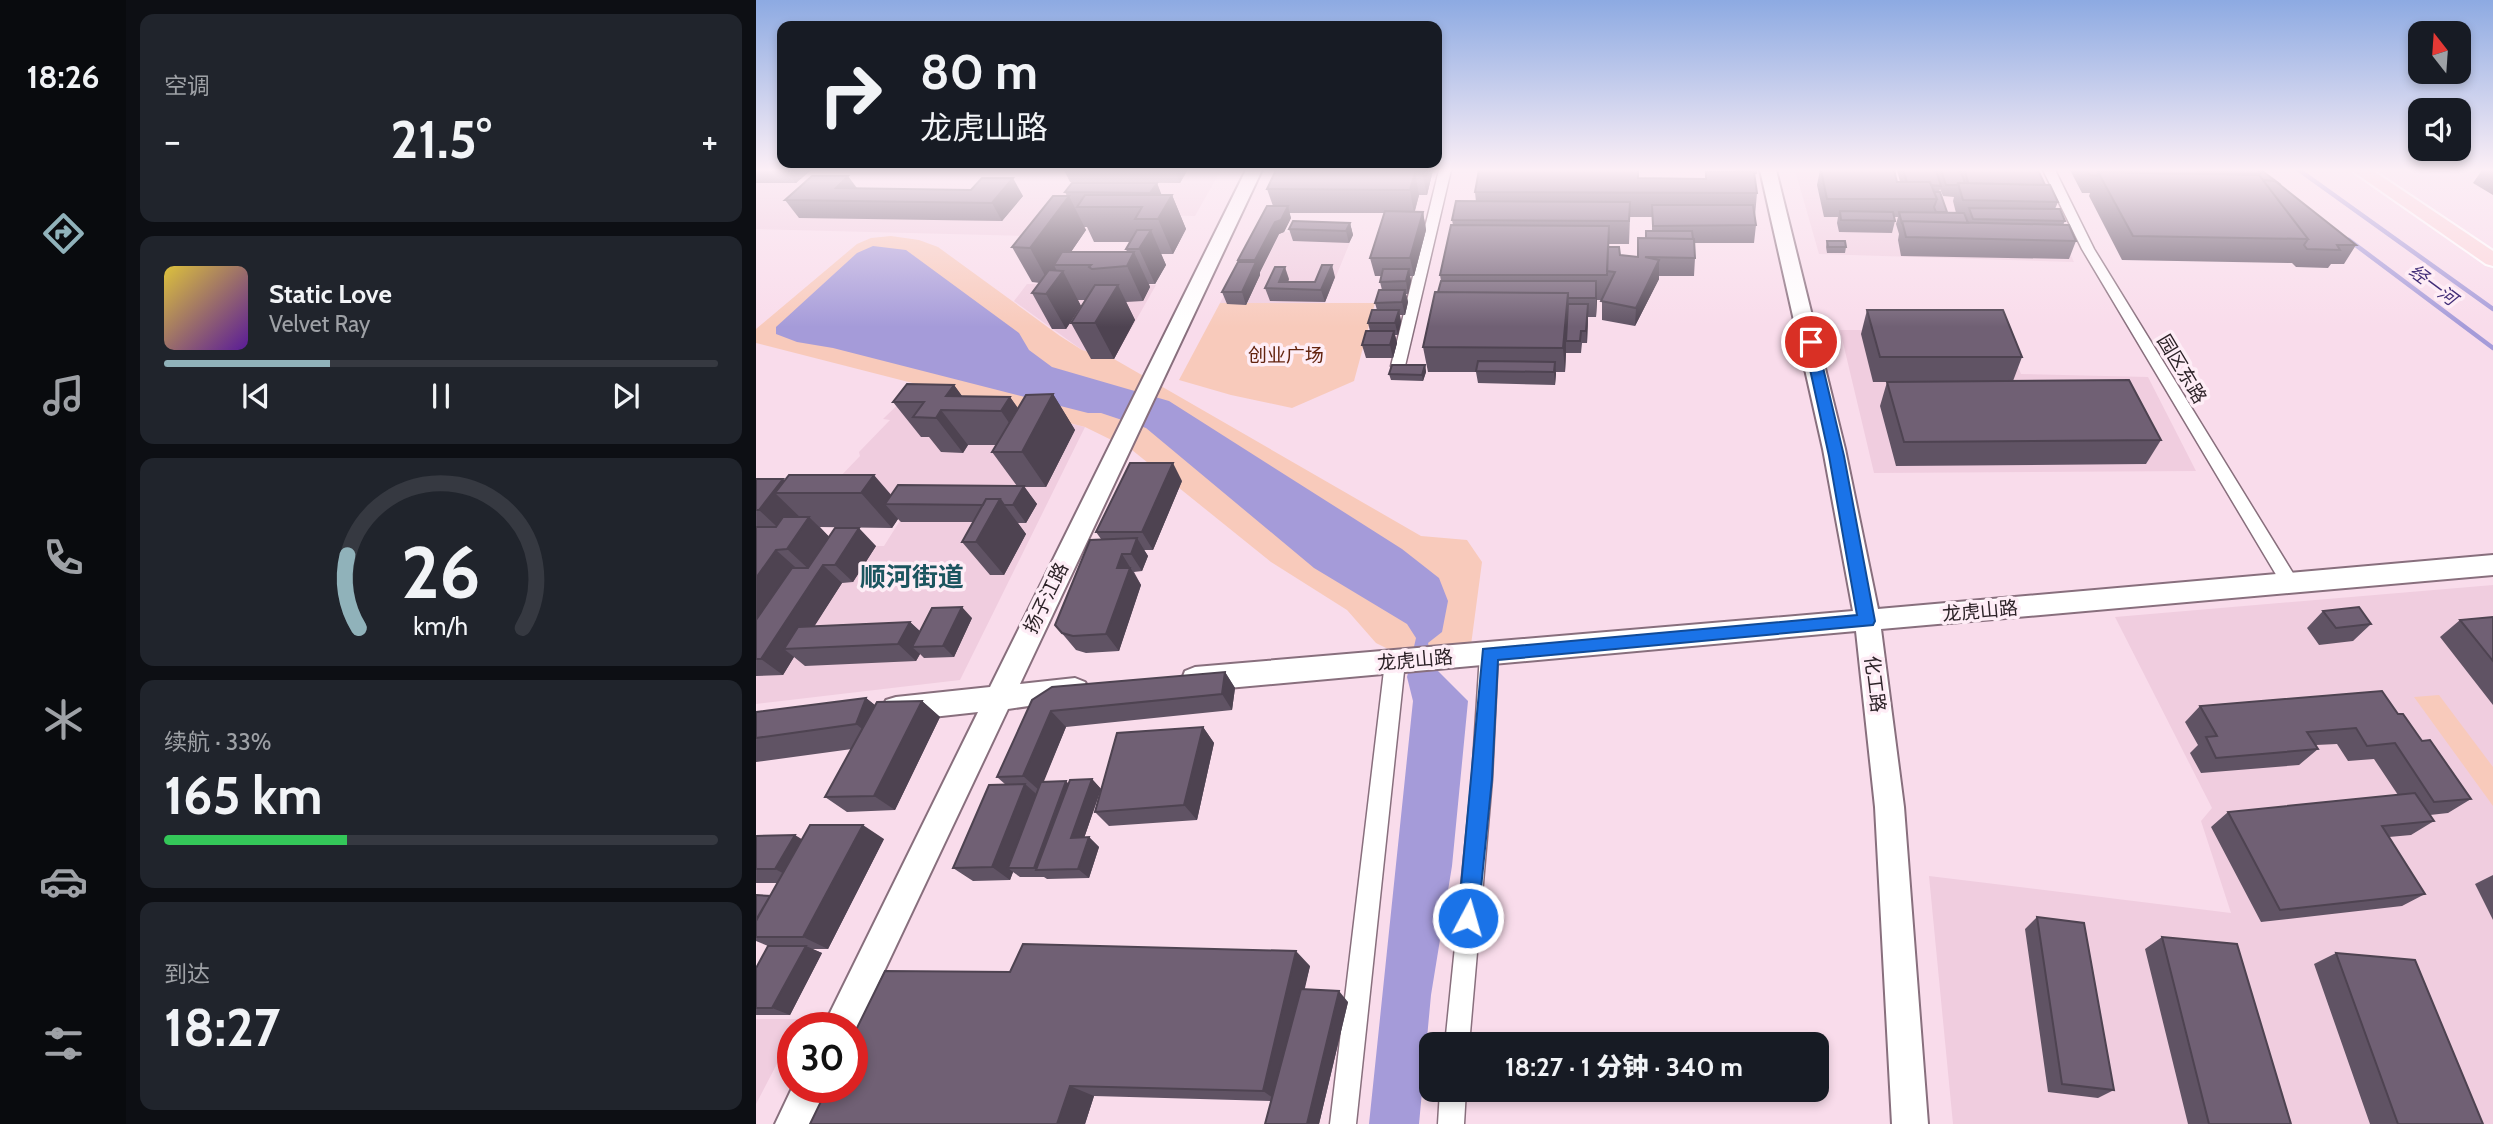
<!DOCTYPE html>
<html lang="zh">
<meta charset="utf-8">
<style>
:root{--surface:#171b24;--page:#20242c;--text:#f1f3f6;--muted:#9ea1a6;--line:#363941;--accent:#90b2ba}
body{margin:0;font-family:Cabin,"Noto Sans SC",sans-serif;background:var(--page);color:var(--text);height:100vh;display:flex;flex-direction:column;font-size:26px;white-space:nowrap}
*{box-sizing:border-box;margin:0}
p{font-size:23px;color:var(--muted)}
.icon{flex:none;width:38px;height:38px;fill:none;stroke:currentColor;stroke-width:2;stroke-linecap:round;stroke-linejoin:round}
.map{position:relative;flex:1;overflow:hidden}
.drawer{display:flex;flex-direction:column;gap:14px;padding:14px;background:#0d0f14;width:630px}
.drawer>*{flex:none}
.hud{position:absolute;left:21px;top:21px;width:665px;height:147px;border-radius:14px;box-shadow:0 4px 10px #0003;background:#171b24;color:var(--text);overflow:hidden}
.needle{width:46px;rotate:343deg}
.fabs{position:absolute;left:1652px;top:21px;display:grid;gap:14px}
.fabs a{display:grid;place-items:center;width:63px;height:63px;border-radius:14px;background:var(--surface);box-shadow:0 4px 10px #0003;font-size:35px}
.speed{position:absolute;left:21px;top:1012px;display:flex;gap:14px;font-size:35px;font-weight:700;text-align:center}
.speed>*{display:grid;place-content:center;width:91px;height:91px;border-radius:50%;background:var(--surface);box-shadow:0 4px 10px #0003;line-height:1}
.speed .limit{border:10px solid #d22;background:#fff;color:#111}
.pin{position:absolute;display:grid;place-items:center;width:60px;height:60px;color:#fff;margin:-30px;border:4px solid #fff;border-radius:50%;box-shadow:0 2px 7px #0007}
.me{position:absolute;width:77px;margin:-38px;rotate:6deg;stroke-linejoin:round;filter:drop-shadow(0 0 5px #0008)}
.turn{display:flex;align-items:center;gap:24px;height:147px;padding:0 28px;font-size:32px}
.turn .icon{width:91px;height:91px;stroke-width:2.5}
.turn b{display:block;font-size:49px;line-height:60px}
.big{font-size:52px;font-weight:800;line-height:1.1}
.drawer .tile{flex:1;display:flex;flex-direction:column;justify-content:center;gap:10px;min-width:0;padding:0 24px;border-radius:14px;background:var(--page)}
.drawer .dial{align-items:center;gap:0}
.dial svg{height:182px;overflow:visible;fill:none;stroke:var(--line);stroke-width:7;stroke-linecap:round;text-anchor:middle}
.dial text{fill:var(--text);stroke:none}
.song{display:flex;align-items:center;gap:21px}
.cover{width:84px;height:84px;border-radius:10px;background:linear-gradient(135deg,hsl(50 70% 55%),hsl(270 70% 35%))}
.played{height:7px;border-radius:4px;background:linear-gradient(90deg,var(--accent) 30%,var(--line) 30%)}
.keys{display:flex;justify-content:space-around;direction:ltr}
.heat{display:flex;justify-content:space-between;align-items:center;font-size:38px;direction:ltr}
.charge{height:10px;border-radius:5px;background:linear-gradient(90deg,#34c759 33%,var(--line) 0)}
.trip{position:absolute;left:663px;top:1032px;width:410px;height:70px;border-radius:14px;background:var(--surface);box-shadow:0 4px 10px #0003;font-weight:800;line-height:70px;text-align:center}
main{display:flex;flex:1;min-height:0}
.menu{display:flex;flex-direction:column;width:126px;justify-content:space-around;align-items:center;background:#090b0e;color:var(--muted)}
.menu .icon{width:49px;height:49px}
.menu .on{color:var(--accent)}
.menu b{font-size:32px;color:var(--text)}
.map>svg:first-child{display:block}
.built{fill:#f0cddf}
.green{fill:#f8cabb}
.water{fill:#a59bd9}
.lines{fill:none;stroke-linecap:round;stroke-linejoin:round}
.stream{stroke:#a59bd9;stroke-width:4.5}
.street-casing{stroke:#886f7d;stroke-width:3}
.secondary-casing{stroke:#886f7d;stroke-width:4}
.primary-casing{stroke:#fff;stroke-width:4}
.street{fill:#fff;fill-rule:evenodd}
.secondary{fill:#fff;fill-rule:evenodd}
.primary{fill:#fcd6da;fill-rule:evenodd}
.wall{fill:#605364;fill-rule:evenodd}
.shaded-wall{fill:#4e4351}
.building{fill:#706074;stroke:#4e4351;stroke-width:2}
.route{fill:#1a73e8;stroke:#114b97;stroke-width:2}
.labels{text-anchor:middle;dominant-baseline:central;stroke-width:7;stroke-linejoin:round;paint-order:stroke}
.far-water-label{font-size:18px;font-style:italic;fill:#412d77;stroke:#feedf6}
.park-label{font-size:19px;fill:#63240f;stroke:#feedf6}
.street-label{font-size:19px;fill:#2d2328;stroke:#feedf6}
.district-label{font-size:26px;font-weight:bold;fill:#1c555f;stroke:#feedf6}
</style>
<main>
<nav class="menu">
<b>18:26</b>
<svg class="icon on" aria-label="directions" viewBox="0 0 24 24"><path d="M12 3l9 9-9 9-9-9zM9 14v-3h6M13 9l2 2-2 2"/></svg>
<svg class="icon" aria-label="music" viewBox="0 0 24 24"><path d="M9 18V5l10-2v13"/><circle cx="6" cy="18" r="3"/><circle cx="16" cy="16" r="3"/></svg>
<svg class="icon" aria-label="phone" viewBox="0 0 24 24"><path d="M5 4h4l2 5-3 2q2 4 5 5l2-3 5 2v4C11 20 4 13 5 4z"/></svg>
<svg class="icon" aria-label="climate" viewBox="0 0 24 24"><path d="M12 3v18M4 7l16 10M4 17L20 7"/></svg>
<svg class="icon" aria-label="car" viewBox="0 0 24 24"><path d="M5 17H2v-5l4-1 3-4h7l3 4 3 1v5h-3M9 17h6M6 11h13"/><circle cx="7" cy="17" r="2"/><circle cx="17" cy="17" r="2"/></svg>
<svg class="icon" aria-label="filters" viewBox="0 0 24 24"><path d="M4 7h16M4 17h16"/><circle cx="9" cy="7" r="2"/><circle cx="15" cy="17" r="2"/></svg>
</nav>
<section class="drawer">
<div class="tile"><p>空调</p>
<div class="heat"><a>−</a><b class="big">21.5°</b><a>+</a></div>
</div>
<div class="tile">
<div class="song"><i class="cover"></i><div><b>Static Love</b><p>Velvet Ray</p></div></div>
<div class="played"></div>
<div class="keys"><svg class="icon" aria-label="previous" viewBox="0 0 24 24"><path d="M18 5L8 12l10 7zM5 5v14"/></svg><svg class="icon" aria-label="pause" viewBox="0 0 24 24"><path d="M8 5v14M16 5v14"/></svg><svg class="icon" aria-label="next" viewBox="0 0 24 24"><path d="M6 5l10 7-10 7zM19 5v14"/></svg></div>
</div>
<div class="tile dial"><svg viewBox="0 0 100 80">
<path d="M14 69A42 42 0 1 1 86 69"/>
<path d="M14 69A42 42 0 0 1 9 37" stroke="#90b2ba"/>
<text x="50" y="56" font-size="32" font-weight="700">26</text>
<text x="50" y="72" font-size="11">km/h</text>
</svg></div>
<div class="tile"><p>续航 · 33%</p><b class="big">165 km</b><div class="charge"></div></div>
<div class="tile"><p>到达</p><b class="big">18:27</b></div>
</section>
<div class="map">
<svg width="1737" height="1124" viewBox="0 0 1737 1124">
<rect width="100%" height="100%" fill="#f9dceb"/>
<path class="built" d="M0,170H465L439,216L322,214L305,237L0,229Z
M1039,170H1276L1318,262L1063,254Z
M528,232L597,235L569,303H464L501,233Z
M271,284L400,285L358,359L326,350L258,301Z
M1084,330H1247L1265,374L1392,377L1440,471L1118,473Z
M162,385L329,427L204,680L0,704V669L92,546H128L150,511L53,509L104,456L103,452L134,420L127,419Z
M1737,585V1124H1197L1173,876L1475,913L1445,821L1456,808L1359,617Z
M0,1019H44L40,1027H37V1033L0,1104Z"/>
<path class="green" d="M135,236L163,240L182,247L304,336L326,350L358,359L665,536L711,540L726,562L715,645L640,653L620,643L591,610L515,562L376,450L329,427L0,343V329L101,244L115,238Z
M464,303H619L598,381L536,408L475,395L423,380Z
M1683,695L1737,767V806L1658,697Z"/>
<path class="water" d="M117,246L150,250L263,333L273,350L296,367L413,401L646,549L683,578L692,601L686,632L672,643L678,667L712,701L696,866L675,995L663,1124H613L657,701L651,677L660,638L651,624L558,568L390,428L345,413H332L77,348L41,342L20,334V327L101,253Z"/>
<g class="lines">
<path class="stream" d="M1543,170L1737,309
M1593,240L1737,348"/>
<g class="street-casing">
<path id="street" d="M683,170H695L649,366L642,371L635,366Z
M1287,170H1299L1338,249L1540,578L1543,583L1540,588H1528L1326,249Z
M733,646L740,648L742,654L736,779L713,1045H689L716,779L724,654L726,648Z
M639,654L646,656L649,662L600,1124H574L629,662L632,656Z
M684,1090H710L708,1124H682Z"/>
</g>
<g class="secondary-casing">
<path id="secondary" d="M490,170H506L264,684L319,678L329,682L333,690L329,698L252,709L96,1039V1027H67L222,712L140,721L130,718L126,709L130,700L140,697L234,687Z
M1004,170H1020L1089,449L1122,609L1737,555V575L1125,629L1148,807L1172,1124H1136L1119,807L1100,631L439,691L429,687L426,679L429,671L439,667L1097,611L1067,449Z
M37,1086L73,1087L56,1124H19Z"/>
</g>
<g class="primary-casing">
<path id="primary" d="M1595,170H1616L1737,251V266L1730,264Z"/>
</g>
<use href="#street" class="street"/>
<use href="#secondary" class="secondary"/>
<use href="#primary" class="primary"/>
</g>
<path class="wall" d="M0,170H55L40,183H0Z
M308,170H430L431,171L424,183L314,182Z
M520,170H677L671,195H663L659,211L667,212L670,230L658,276H654L655,281L652,294H650L652,302L649,315H644L645,322L642,335H639L641,343L637,358H610L606,345L614,331L612,323L621,310L619,303L626,290L624,282L625,276H619L614,258L628,213H533L535,218L528,232L523,234L504,272V275L490,305L471,304L466,292L483,262L482,260L517,206L511,189Z
M980,170H1001V174H998L1001,193L999,216L1000,225L998,243H938L939,258L938,276H903V279L879,326L846,320V300H841L840,317H832L831,343H826L825,353H810L809,372H800L799,385L722,383L720,372H672L667,347L685,281L684,275L697,225L696,220L720,202L719,192L882,178L949,179L950,172H981ZM874,217H896V231L890,238L882,257L864,255L853,247V244H873Z
M1064,170H1138L1141,182H1144L1141,170H1282L1289,185L1302,202L1299,209L1309,221L1307,225L1320,241L1313,259L1145,256L1142,240L1143,234L1140,224L1142,217H1138L1139,221L1136,233L1083,232L1081,223L1082,217H1068L1061,185ZM1184,189L1187,196L1198,197L1197,201L1200,213H1190L1183,192Z
M1314,170H1505L1600,245L1588,264H1575L1572,268L1540,267L1536,263L1366,260L1333,196L1334,193H1326Z
M1726,170H1737V195L1717,183Z
M92,176L101,188L267,196L246,221L43,218L29,200Z
M401,183L405,195H416L430,229L417,254H405L410,265L399,284H393L394,287L387,301L370,302L379,320L358,359H335L315,323L330,300H322L325,306L310,329H296L276,293L284,283L276,282L256,247L311,196L309,192ZM328,227H331L338,242H374L370,249L371,252H315L330,230Z
M594,223L597,235L593,243L537,241L533,229Z
M1071,241L1090,247L1089,253H1071L1070,247Z
M579,277L569,302L514,301L509,288L533,279L532,282H559Z
M1111,310L1266,357L1257,381L1405,440L1390,464L1140,466L1124,406L1131,382H1117L1105,334Z
M669,365L670,372L667,381L635,380L633,374Z
M198,385L206,396L254,397L262,408L297,394L319,430L290,487H268L281,504L270,523H262L270,534L248,575H234L206,542L217,522H145L142,519L136,528L64,527L73,537L120,546L97,582L86,583L58,626L154,622L164,631L216,618L198,657L168,658L164,654L160,661L49,666L38,657L27,675L0,676V479L29,480L135,495L261,486L236,452L240,445H212L207,453L185,452L173,437H165L137,402Z
M426,481L397,550H388L392,556L386,571L378,572L385,585L363,651L330,653L320,650L299,625L345,539L340,532Z
M1567,611L1615,624L1597,641L1563,645L1551,628Z
M1737,617V705L1684,637L1704,620Z
M469,672L479,688L476,710L310,727L287,782L310,781L312,784L336,779L345,789L447,727L458,743L441,820L353,826L339,812L344,792L328,838L333,837L343,847L333,878L291,879L288,877H264L257,872L254,880L217,881L197,868L250,785L241,777L276,700Z
M110,698L119,705L166,701L184,717L139,810L91,812L69,797L96,749L0,762V712Z
M1444,706L1642,714L1715,799L1692,813L1674,815L1678,821L1655,835L1633,837L1669,894L1646,906L1505,922L1455,827L1472,812L1642,795L1618,759L1592,761L1581,744L1560,745L1562,749L1543,765L1445,773L1434,753L1442,745L1429,722Z
M0,836L46,840L128,839L72,949H56L66,953L34,1015H0V968L12,946L0,941V895L14,896L22,883H0Z
M1737,875V920L1719,884Z
M1281,917L1358,1090L1342,1098L1292,1092L1269,929Z
M1406,937L1535,1124H1432L1389,949Z
M1580,953L1727,1124H1614L1558,964Z
M554,966L548,989L592,1002L563,1124H509L515,1101L338,1096L329,1124L254,972Z"/>
<path class="shaded-wall" d="M30,170H55L40,183Z
M419,170H430L431,171L424,183Z
M667,170H677L671,195L666,172Z
M659,172L663,195L658,213L654,190Z
M92,176L104,194L80,188Z
M257,178L267,196L246,221L236,203Z
M401,183L410,206L416,195L430,229L417,254L402,219L404,216L394,193Z
M313,196L330,230L306,265H298L301,271L293,283L274,248Z
M532,206L535,218L528,232L523,234L504,272V275L490,305L486,292L500,262L499,260L519,222Z
M667,212L670,230L658,276L654,258Z
M594,223L597,235L593,243L590,231Z
M395,230L410,265L399,284L383,249Z
M378,252L394,287L387,301L371,266Z
M903,260V279L879,326L880,308Z
M576,265L579,277L569,302L565,290Z
M529,267L533,279L529,289L523,282Z
M653,269L655,281L652,294L650,281Z
M307,271L325,306L310,329L290,294Z
M840,281L841,300L840,317Z
M362,285L379,320L358,359L339,323Z
M649,290L652,302L649,315L646,302Z
M812,293L813,317L810,341V353L809,372L807,348Z
M832,304V317L831,343L830,331Z
M643,310L645,322L642,335L639,323Z
M638,331L641,343L637,358L634,345Z
M799,362L800,374L799,385L798,372Z
M669,365L670,372L667,381L666,375Z
M198,385L216,410L190,396Z
M297,394L319,430L290,487L266,452L269,446L245,411L254,397L277,431Z
M185,410L212,445L207,453L180,418Z
M417,463L426,481L397,550L386,532Z
M118,475L143,504H129L142,519L136,528L105,493Z
M27,479L41,493H19L49,522L53,517L88,551L67,565L86,583L44,649H28L38,657L27,675L5,659H0V578L20,550L56,582L60,576L31,549L36,541L3,510Z
M268,486L281,504L270,523L257,505Z
M244,499L270,534L248,575L220,542Z
M103,528L120,546L97,582L79,565Z
M381,538L392,556L386,571L375,554Z
M366,554L385,585L363,651L350,634L361,568Z
M206,607L216,618L198,657L187,646Z
M154,622L172,639L156,647L164,654L160,661L142,644Z
M469,672L479,688L476,710L466,694Z
M110,698L136,719L126,745L100,724Z
M166,701L184,717L139,810L118,796Z
M295,711L310,727L284,791L267,776Z
M447,727L458,743L441,820L428,805Z
M336,779L345,789L325,847L315,838Z
M310,781L320,791L281,870L278,868Z
M269,784L286,799L252,868L257,872L254,880L236,867Z
M107,825L128,839L72,949L47,937Z
M39,835L62,849L44,882L19,869Z
M333,837L343,847L333,878L322,869Z
M50,946L66,953L34,1015L16,1008Z
M540,951L554,966L523,1102L507,1091Z
M583,991L592,1002L563,1124H551Z
M314,1086L338,1096L329,1124H301Z"/>
<path class="building" d="M520,170H667L666,172H659L654,190L511,189Z
M723,170H882V178L950,179V172H998L1001,193L719,192Z
M1065,170H1138L1141,182H1174L1181,199H1071Z
M1147,170H1180L1185,186L1175,185L1174,182H1151Z
M1185,170H1204L1209,183H1202L1201,185H1190Z
M1209,170H1282L1289,185L1212,183Z
M1331,170H1441L1443,174L1342,172L1341,176L1334,175Z
M1447,170H1502L1504,173L1449,172Z
M1502,170H1505L1525,185L1519,181L1507,180L1503,175L1504,173Z
M1342,172L1503,175L1552,239L1377,236Z
M56,176H92L80,188L215,190L226,178H257L236,203L29,200Z
M1507,180L1519,181L1600,245H1581L1584,250L1551,249L1548,245L1552,239Z
M316,183H401L394,193L309,192Z
M1202,183L1294,185L1302,202L1207,200Z
M1178,192H1184L1191,212H1180L1178,207L1181,199Z
M329,195H416L402,219H379L386,207H321Z
M297,196H313L274,248L256,247Z
M700,201L874,202L873,221L696,220Z
M896,205H997L1000,225L897,226Z
M511,206H532L525,220L519,222L499,260H482Z
M1213,208L1304,209L1309,221L1217,219Z
M629,211L667,212L654,258H614Z
M1084,211L1137,212L1139,221L1085,220Z
M1143,212L1208,213L1212,223L1146,221V224Z
M537,221L594,223L590,231L533,229Z
M1146,221L1313,225L1320,241L1150,237Z
M695,225L853,226L851,275H684Z
M381,230H395L383,249H370Z
M890,231H936L937,239L890,238Z
M882,238L938,239L939,258L889,257L903,260L880,308L845,301L859,272L851,271L852,247H863L864,255L882,257Z
M1071,241H1089L1090,247H1072Z
M306,252H378L371,266L336,269L333,267L335,265H298Z
M482,262H500L486,292H466Z
M566,265H576L565,290L509,288L519,267H529L523,282H559Z
M627,269H653L650,281L624,282Z
M293,270L307,271L290,294L276,293Z
M685,281H840V298H812V293L682,292Z
M339,285H362L339,323H315Z
M623,290H649L646,302L619,303Z
M679,292L812,293L807,348L667,347Z
M812,304H832L830,331H825L824,341H810Z
M616,310H643L639,323H612Z
M1111,310H1247L1266,357H1124Z
M610,331H638L634,345H606Z
M722,361L799,362L798,372L720,371Z
M636,365H669L666,375L633,374Z
M1373,380L1405,440L1148,442L1131,382Z
M151,384L198,385L190,396L254,397L245,411L185,410L180,418L157,417L168,402H137Z
M297,394L266,452H236L270,395Z
M374,463H417L386,532H340Z
M33,475H118L105,493H19Z
M0,479H27L3,510H0Z
M142,485L268,486L257,505H248L244,499H230L227,505L129,504Z
M230,499H244L220,542H206Z
M27,517H53L31,549L20,550L0,578V527H20Z
M79,528H103L79,565H67L5,659H0V620L36,568H52Z
M381,538L375,554H366L361,568H374L350,634L317,636L306,633L299,625L334,540Z
M206,607L187,646L156,647L176,608Z
M1603,607L1615,624L1580,628L1567,611Z
M1737,617V661L1704,620Z
M154,622L142,644L28,649L42,627Z
M469,672L466,694L295,711L267,776L241,777L276,700L296,687Z
M1626,691L1642,714H1647L1666,741L1674,740L1715,799L1678,802L1639,743L1611,746L1600,728L1551,732L1562,749L1460,758L1450,737L1461,736L1444,706Z
M110,698L100,724L0,738V712Z
M166,701L118,796L69,797L121,702Z
M447,727L428,805L339,812L361,733Z
M336,779L315,838L333,837L322,869L280,870L314,780Z
M310,781L278,868H252L285,782Z
M269,784L236,867L197,868L233,785Z
M1659,793L1678,821L1626,826L1669,894L1524,910L1472,812Z
M54,825H107L47,937H0V921Z
M39,835L19,869H0V836Z
M0,895L14,896L0,920Z
M1281,917L1328,923L1358,1090L1306,1084Z
M1406,937L1481,944L1535,1124H1453Z
M267,944L540,951L507,1091L314,1086L301,1124H54L72,1087H96V1038L129,971L254,972Z
M12,946H50L16,1008H0V968Z
M1580,953L1659,960L1727,1124H1642Z
M545,989L583,991L551,1124H509Z"/>
<linearGradient id="sky" x2="0" y2="1"><stop stop-color="#8daae2"/><stop offset="0.52" stop-color="#fceff6"/><stop offset="1" stop-color="#fceff6" stop-opacity="0"/></linearGradient>
<rect width="1737" height="327" fill="url(#sky)"/>
<path class="route" d="M1055,338L1061,342L1088,456L1119,621L1117,625L742,660L736,779L722,918L719,926L712,929L705,926L702,918L727,649L1101,615L1073,456L1048,342Z"/>
<g class="labels">
<g class="far-water-label">
<text transform="translate(1677 285) rotate(37)">经一河</text>
</g>
<g class="park-label">
<text x="530" y="355">创业广场</text>
</g>
<g class="street-label">
<text transform="translate(1426 369) rotate(59)">园区东路</text>
<text transform="translate(290 598) rotate(-64)">扬子江路</text>
<text transform="translate(1224 611) rotate(-5)">龙虎山路</text>
<text transform="translate(659 660) rotate(-5)">龙虎山路</text>
<text transform="translate(1119 684) rotate(83)">化工路</text>
</g>
<g class="district-label">
<text x="156" y="577">顺河街道</text>
</g>
</g>
</svg>
<div class="fabs">
<a><svg class="needle" viewBox="-14 -14 28 28"><path d="M0-13l5 13h-10z" fill="#e53935"/><path d="M0 13l5-13h-10z" fill="#9ea1a6"/></svg></a>
<a><svg class="icon" aria-label="sound" viewBox="0 0 24 24"><path d="M4 9h4l5-4v14l-5-4H4zM17 9q2 3 0 6"/></svg></a>
</div>
<div class="speed"><div class="limit">30</div></div>
<div class="pin" style="left:1055px;top:342px;background:#d93025"><svg class="icon" aria-label="arrive" viewBox="0 0 24 24"><path d="M6 21V4h12l-3 4 3 4H6"/></svg></div>
<svg class="me" style="left:712px;top:918px" viewBox="-20 -20 40 40"><circle r="17" fill="#1a73e8" stroke="#fff" stroke-width="3"/><path d="M0-11L8 9 0 5-8 9z" fill="#fff"/></svg>
<div class="trip">18:27 · 1 分钟 · 340 m</div>
<div class="hud">
<div class="turn"><svg class="icon" aria-label="right" viewBox="0 0 24 24"><path d="M7 20v-9h11M14 6l5 5-5 5"/></svg><div><b>80 m</b>龙虎山路</div></div>
</div>
</div>
</main>
